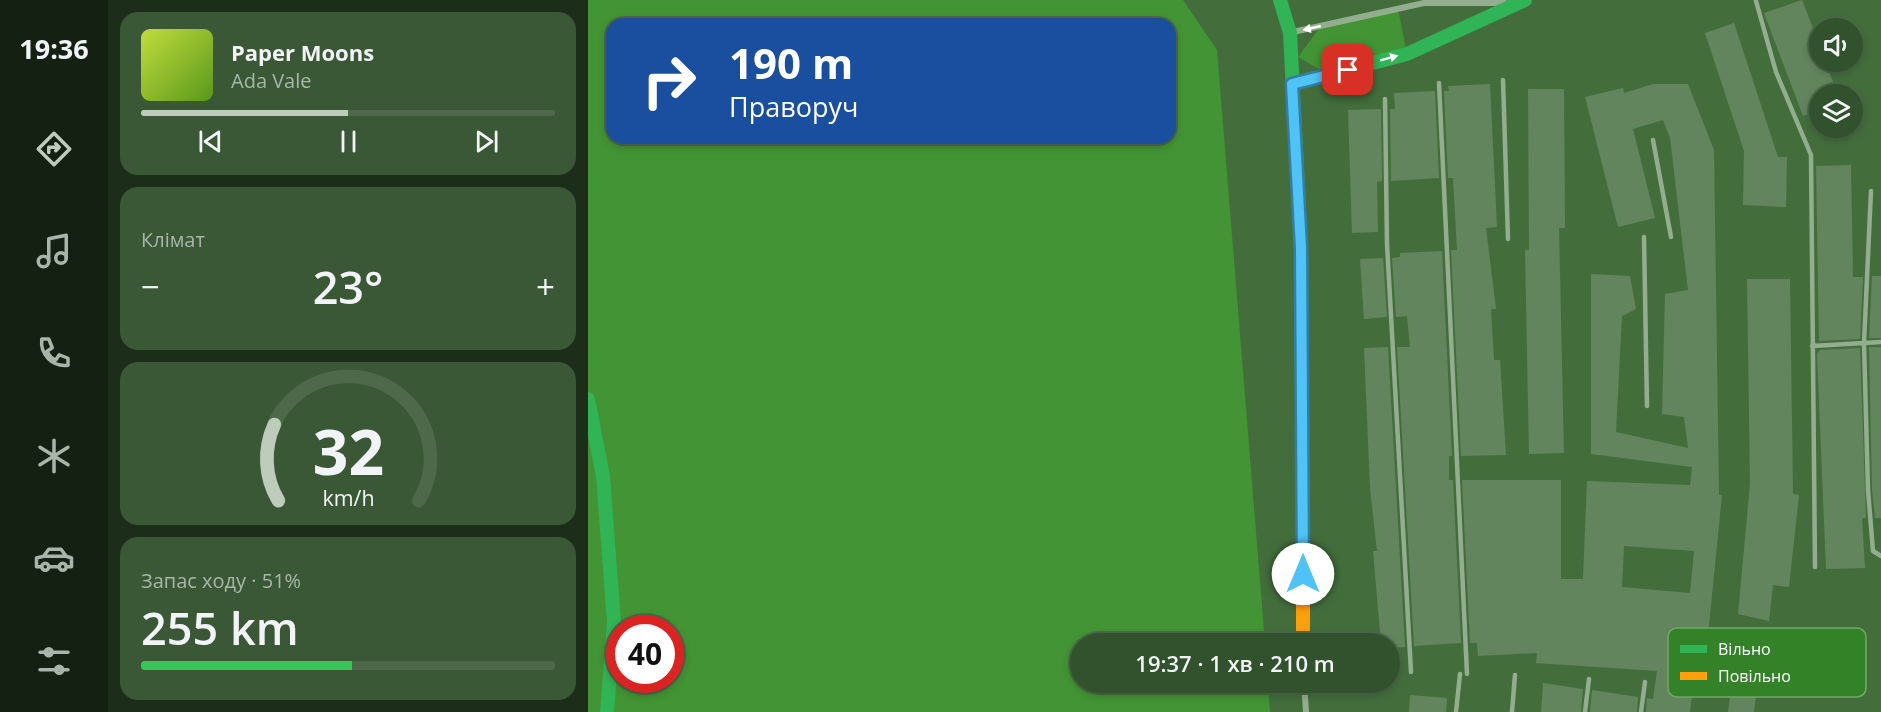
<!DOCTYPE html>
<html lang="uk">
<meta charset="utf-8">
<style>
:root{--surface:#32522d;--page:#3a5835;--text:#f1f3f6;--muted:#a8b6aa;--line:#4d6949;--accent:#bdccbb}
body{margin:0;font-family:"Open Sans",sans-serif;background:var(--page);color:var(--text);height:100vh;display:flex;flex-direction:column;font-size:22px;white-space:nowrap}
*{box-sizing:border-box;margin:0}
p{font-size:20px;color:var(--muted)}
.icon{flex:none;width:33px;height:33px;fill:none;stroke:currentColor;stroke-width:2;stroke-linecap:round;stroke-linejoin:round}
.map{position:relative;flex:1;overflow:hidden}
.details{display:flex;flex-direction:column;gap:12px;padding:12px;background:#1c2d19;width:480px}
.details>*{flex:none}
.top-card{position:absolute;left:18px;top:18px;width:570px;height:126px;border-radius:18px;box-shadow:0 3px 9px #0003,0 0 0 2px var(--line);background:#1a4fa0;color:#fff;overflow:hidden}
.buttons{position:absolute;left:1221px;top:18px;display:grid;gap:12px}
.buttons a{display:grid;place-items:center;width:54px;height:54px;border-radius:50%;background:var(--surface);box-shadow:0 3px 9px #0003,0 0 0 2px var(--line);font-size:30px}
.speed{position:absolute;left:18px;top:615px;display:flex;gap:12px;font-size:30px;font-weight:700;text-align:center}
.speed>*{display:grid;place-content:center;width:78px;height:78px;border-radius:50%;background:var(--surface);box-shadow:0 3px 9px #0003,0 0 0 2px var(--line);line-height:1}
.speed .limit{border:9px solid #d22;background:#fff;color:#111}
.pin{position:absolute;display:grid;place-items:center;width:51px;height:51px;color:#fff;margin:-26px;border-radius:12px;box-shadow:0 3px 9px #0006}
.me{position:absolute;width:66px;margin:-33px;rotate:0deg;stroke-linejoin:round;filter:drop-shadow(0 0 4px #0008)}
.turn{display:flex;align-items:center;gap:21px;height:126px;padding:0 24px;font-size:27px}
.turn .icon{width:78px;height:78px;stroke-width:2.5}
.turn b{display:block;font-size:42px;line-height:51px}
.big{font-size:45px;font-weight:600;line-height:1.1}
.details .card{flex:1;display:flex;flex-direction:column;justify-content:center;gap:9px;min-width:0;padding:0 21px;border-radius:18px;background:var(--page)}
.details .dial{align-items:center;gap:0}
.dial svg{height:156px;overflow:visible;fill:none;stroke:var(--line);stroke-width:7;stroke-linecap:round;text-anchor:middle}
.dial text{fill:var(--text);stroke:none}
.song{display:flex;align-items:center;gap:18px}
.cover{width:72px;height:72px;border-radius:9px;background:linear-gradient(135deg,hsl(70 70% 55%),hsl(90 70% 35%))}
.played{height:6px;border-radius:3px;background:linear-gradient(90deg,var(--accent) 50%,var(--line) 50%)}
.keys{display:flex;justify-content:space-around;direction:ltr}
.heat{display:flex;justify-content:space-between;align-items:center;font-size:33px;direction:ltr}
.charge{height:9px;border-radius:4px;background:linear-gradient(90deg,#34c759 51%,var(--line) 0)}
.trip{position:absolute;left:482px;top:633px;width:330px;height:60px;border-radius:30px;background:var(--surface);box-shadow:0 3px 9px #0003,0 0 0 2px var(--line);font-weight:600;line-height:60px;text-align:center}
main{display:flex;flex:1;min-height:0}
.tab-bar{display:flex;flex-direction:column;width:108px;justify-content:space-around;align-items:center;background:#142112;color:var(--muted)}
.tab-bar .icon{width:42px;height:42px}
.tab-bar .active{color:var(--accent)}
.tab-bar b{font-size:27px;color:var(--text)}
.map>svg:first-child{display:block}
.green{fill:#429434;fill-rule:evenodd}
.building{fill:#63855e;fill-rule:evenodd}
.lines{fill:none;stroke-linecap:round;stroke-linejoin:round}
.lane{stroke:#93ae8e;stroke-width:4.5}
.street{stroke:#93ae8e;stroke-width:6}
.fast{stroke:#30b455;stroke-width:14}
.slow{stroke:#ff9f0a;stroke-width:14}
.oneway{fill:#fff}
.route-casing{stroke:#337fa1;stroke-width:15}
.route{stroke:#4fc3f7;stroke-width:10}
.key{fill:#348228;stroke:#71a868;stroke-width:1.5}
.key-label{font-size:16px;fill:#fff}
</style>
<main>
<nav class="tab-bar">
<b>19:36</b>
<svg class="icon active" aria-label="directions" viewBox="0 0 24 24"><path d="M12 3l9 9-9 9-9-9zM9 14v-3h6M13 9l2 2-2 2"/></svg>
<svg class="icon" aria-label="music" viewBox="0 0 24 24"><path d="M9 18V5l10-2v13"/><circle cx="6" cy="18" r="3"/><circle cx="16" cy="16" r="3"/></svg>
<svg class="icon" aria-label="phone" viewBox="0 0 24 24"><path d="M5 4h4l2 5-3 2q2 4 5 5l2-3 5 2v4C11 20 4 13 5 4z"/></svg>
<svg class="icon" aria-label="climate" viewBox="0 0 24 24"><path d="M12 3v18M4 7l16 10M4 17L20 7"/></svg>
<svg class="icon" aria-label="car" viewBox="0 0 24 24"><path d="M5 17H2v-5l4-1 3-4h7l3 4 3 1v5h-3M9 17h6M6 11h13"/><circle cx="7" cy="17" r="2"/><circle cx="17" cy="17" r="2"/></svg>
<svg class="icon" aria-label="filters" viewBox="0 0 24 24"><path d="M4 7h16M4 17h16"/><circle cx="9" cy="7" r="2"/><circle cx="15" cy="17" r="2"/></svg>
</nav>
<section class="details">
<div class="card">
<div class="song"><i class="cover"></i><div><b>Paper Moons</b><p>Ada Vale</p></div></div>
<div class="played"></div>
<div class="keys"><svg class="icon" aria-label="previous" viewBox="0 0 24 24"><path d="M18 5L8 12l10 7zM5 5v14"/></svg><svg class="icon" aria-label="pause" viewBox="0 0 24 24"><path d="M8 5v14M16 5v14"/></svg><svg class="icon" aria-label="next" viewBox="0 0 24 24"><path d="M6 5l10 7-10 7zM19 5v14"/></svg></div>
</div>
<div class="card"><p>Клімат</p>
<div class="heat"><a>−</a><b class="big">23°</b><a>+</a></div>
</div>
<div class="card dial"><svg viewBox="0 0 100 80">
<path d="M14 69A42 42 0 1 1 86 69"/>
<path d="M14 69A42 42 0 0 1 12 30" stroke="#bdccbb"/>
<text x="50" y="56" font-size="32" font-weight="700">32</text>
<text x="50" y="72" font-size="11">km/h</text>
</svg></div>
<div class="card"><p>Запас ходу · 51%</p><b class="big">255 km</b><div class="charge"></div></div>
</section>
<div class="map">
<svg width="1293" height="712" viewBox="0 0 1293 712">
<rect width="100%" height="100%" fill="#436e3c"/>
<path class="green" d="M0,0H595L629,50L677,643L492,644V682L680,683L682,712H0ZM24,24H582V138H24ZM32,628H82V680H32Z
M810,9L819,54L741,75L710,57L733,26Z"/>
<path class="building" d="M1214,0L1232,46V62H1237L1250,94H1232V110L1215,116L1176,13Z
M1146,23L1190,157H1199L1198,207L1155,205L1156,151L1117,33Z
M902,84L909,227L898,228L908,309H903L906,360H912L918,455L873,456L863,250H869L865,178H860L856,91H861L860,86Z
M1065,84H1100L1126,150L1131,495H1134L1116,675L1107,674L1102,712H1058L1059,698L1065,699L1069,671L948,663L949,653L890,656L889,643H882L874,480H973V579H995L999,481L1102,485L1104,467L1003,454V274L1042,276L1048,309L1034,316L1028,432L1100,448L1096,417L1074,414L1077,294L1100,290L1082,138L1075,120L1045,129L1067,218L1030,227L997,97L1035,88L1036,93ZM1036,546L1106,551L1102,593L1034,587Z
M940,89H976L977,228H971L976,453L941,454L937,250H941Z
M847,91L851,178L803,181L802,109H807L806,93Z
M793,109L794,181L789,182L790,232L764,233L760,110Z
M1263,165L1265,277H1275L1272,339L1231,341L1228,166Z
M854,251L864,456H861V480H865L873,643L826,646L809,347H822L819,316L808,317L804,258L812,257V253Z
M795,258L799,317L776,319L772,259Z
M1284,276H1293V338H1281Z
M1159,279H1202L1205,494L1211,495L1201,587L1185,585L1181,621L1150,614L1162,484Z
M800,347L817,647L801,648V644H793L785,551H789L782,488L776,348Z
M1281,347H1293V518H1287L1284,490Z
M1272,348L1278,518H1274L1277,568L1238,569L1229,354L1232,350Z
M1148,649L1173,652L1166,712H1140Z
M955,683L995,689L993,712H953Z
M1004,690L1050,697L1049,712H1002Z
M822,695L859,698L858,712H821Z"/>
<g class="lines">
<path class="lane" d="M1168,1L1188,72L1223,155L1227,567
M915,80L920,239
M851,83L879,674
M797,99L799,244L823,672
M1065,140L1083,237
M1283,191L1276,343L1280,490L1285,551L1293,556
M1056,237L1059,406
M1224,346L1293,342
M868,712L872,674
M924,712L927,675
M997,712L1001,679
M1053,712L1057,682"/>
<path class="street" d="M705,32L836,3H917
M716,682L718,712"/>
<path class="fast" d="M692,0L702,33L713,248L715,551
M704,84L819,54L937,0
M0,399L15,476L26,622L19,712"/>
<path class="slow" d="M715,551V644"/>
</g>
<defs><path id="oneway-solid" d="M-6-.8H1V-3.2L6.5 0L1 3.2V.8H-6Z" transform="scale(1.5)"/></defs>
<g class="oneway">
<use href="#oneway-solid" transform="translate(724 28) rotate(167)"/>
<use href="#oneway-solid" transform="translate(801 58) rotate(-15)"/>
</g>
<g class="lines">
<g class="route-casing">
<path id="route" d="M715,574L713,248L704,84L760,70"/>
</g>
<use href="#route" class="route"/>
</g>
<rect x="1080" y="628" width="198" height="69" rx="9" class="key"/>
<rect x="1092" y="645" width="27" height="8" fill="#30b455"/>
<rect x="1092" y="672" width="27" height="8" fill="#ff9f0a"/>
<g class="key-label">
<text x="1130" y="655">Вільно</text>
<text x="1130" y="682">Повільно</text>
</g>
</svg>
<div class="buttons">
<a><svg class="icon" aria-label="sound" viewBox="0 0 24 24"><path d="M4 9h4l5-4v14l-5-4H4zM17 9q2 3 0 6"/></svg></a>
<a><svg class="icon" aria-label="layers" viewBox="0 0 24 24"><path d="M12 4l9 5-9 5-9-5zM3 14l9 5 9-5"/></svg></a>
</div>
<div class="speed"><div class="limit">40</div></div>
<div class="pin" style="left:760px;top:70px;background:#d93025"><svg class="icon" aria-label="arrive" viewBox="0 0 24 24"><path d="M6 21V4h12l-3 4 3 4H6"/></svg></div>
<svg class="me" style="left:715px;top:574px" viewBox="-20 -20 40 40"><circle r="19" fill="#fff"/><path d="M0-13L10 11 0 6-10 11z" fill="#4fc3f7"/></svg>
<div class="trip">19:37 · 1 хв · 210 m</div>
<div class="top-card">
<div class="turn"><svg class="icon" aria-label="right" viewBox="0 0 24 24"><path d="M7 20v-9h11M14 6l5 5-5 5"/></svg><div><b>190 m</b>Праворуч</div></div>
</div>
</div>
</main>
